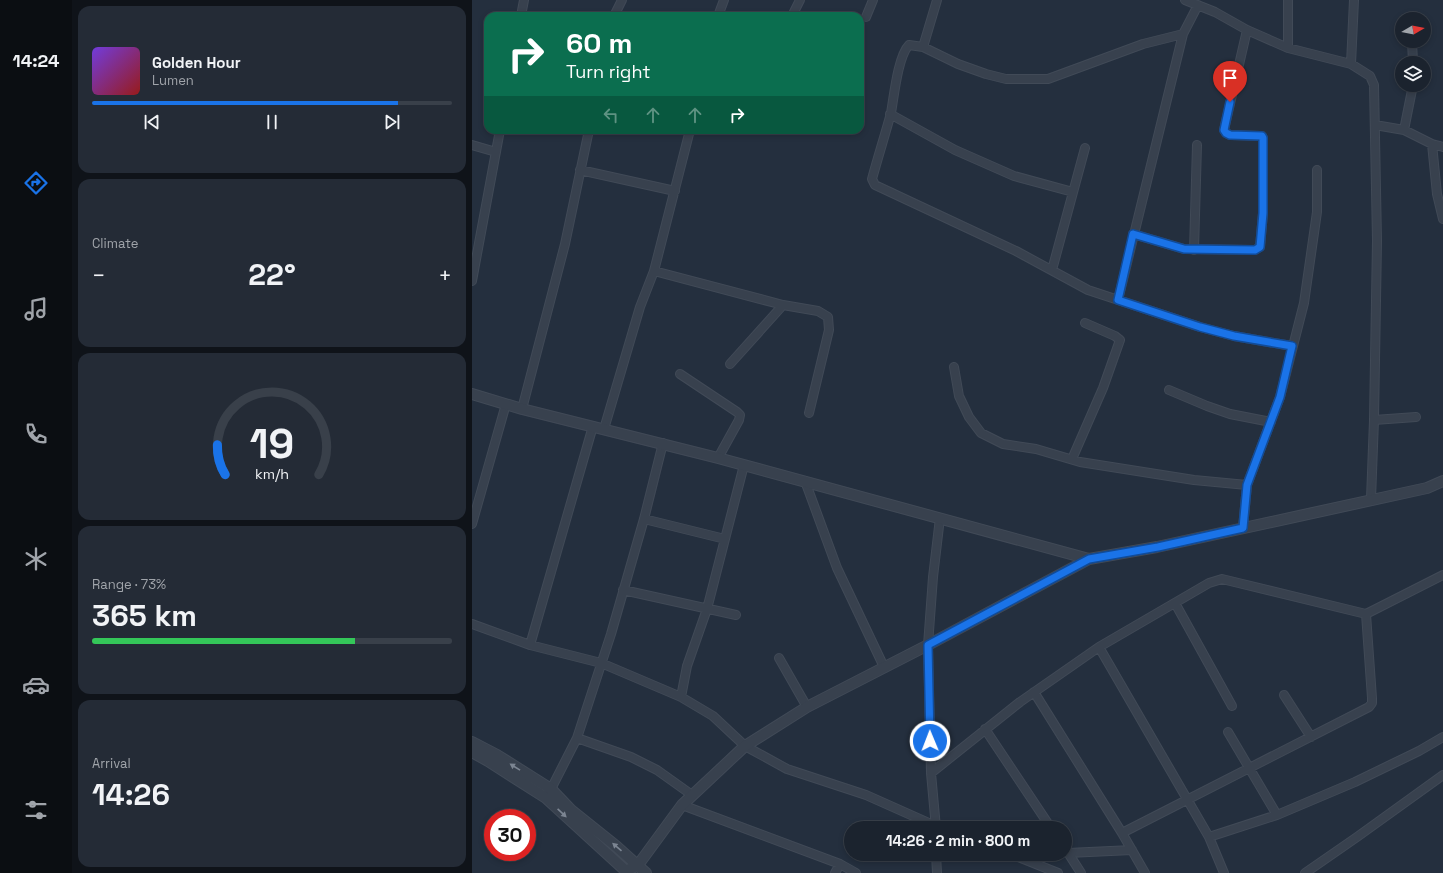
<!DOCTYPE html>
<meta charset="utf-8">
<style>
:root{--surface:#1b232e;--page:#242b36;--text:#f1f3f6;--muted:#a0a4aa;--line:#39404a;--accent:#1a73e8}
body{margin:0;font-family:"Space Grotesk",sans-serif;background:var(--page);color:var(--text);height:100vh;display:flex;flex-direction:column;font-size:15px;white-space:nowrap}
*{box-sizing:border-box;margin:0}
p{font-size:13px;color:var(--muted)}
.icon{flex:none;width:22px;height:22px;fill:none;stroke:currentColor;stroke-width:2;stroke-linecap:round;stroke-linejoin:round}
.map{position:relative;flex:1;overflow:hidden}
.drawer{display:flex;flex-direction:column;gap:6px;padding:6px;background:#0f1319;width:400px}
.drawer>*{flex:none}
.hud{position:absolute;left:12px;top:12px;width:380px;height:122px;border-radius:12px;box-shadow:0 2px 6px #0003,0 0 0 1px var(--line);background:#0b6e4f;color:#fff;overflow:hidden}
.needle{width:26px;rotate:80deg}
.fabs{position:absolute;left:923px;top:12px;display:grid;gap:8px}
.fabs a{display:grid;place-items:center;width:36px;height:36px;border-radius:50%;background:var(--surface);box-shadow:0 2px 6px #0003,0 0 0 1px var(--line);font-size:20px}
.speed{position:absolute;left:12px;top:809px;display:flex;gap:8px;font-size:20px;font-weight:700;text-align:center}
.speed>*{display:grid;place-content:center;width:52px;height:52px;border-radius:50%;background:var(--surface);box-shadow:0 2px 6px #0003,0 0 0 1px var(--line);line-height:1}
.speed .limit{border:6px solid #d22;background:#fff;color:#111}
.pin{position:absolute;display:grid;place-items:center;width:34px;height:34px;color:#fff;margin:-41px -17px;border-radius:50% 50% 50% 0;rotate:-45deg;box-shadow:0 0 4px #0007}
.pin .icon{rotate:45deg}
.me{position:absolute;width:44px;margin:-22px;rotate:359deg;stroke-linejoin:round;filter:drop-shadow(0 0 3px #0008)}
.turn{display:flex;align-items:center;gap:14px;height:84px;padding:0 16px;font-size:18px}
.turn .icon{width:52px;height:52px;stroke-width:2.5}
.turn b{display:block;font-size:28px;line-height:34px}
.lanes{display:flex;align-items:center;height:38px;padding:0 16px;background:#0003;justify-content:center;gap:20px;direction:ltr}
.lanes .off{opacity:.35}
.big{font-size:30px;font-weight:800;line-height:1.1}
.drawer .widget{flex:1;display:flex;flex-direction:column;justify-content:center;gap:6px;min-width:0;padding:0 14px;border-radius:12px;background:var(--page)}
.drawer .dial{align-items:center;gap:0}
.dial svg{height:104px;overflow:visible;fill:none;stroke:var(--line);stroke-width:7;stroke-linecap:round;text-anchor:middle}
.dial text{fill:var(--text);stroke:none}
.song{display:flex;align-items:center;gap:12px}
.cover{width:48px;height:48px;border-radius:6px;background:linear-gradient(135deg,hsl(260 70% 55%),hsl(0 70% 35%))}
.played{height:4px;border-radius:2px;background:linear-gradient(90deg,var(--accent) 85%,var(--line) 85%)}
.keys{display:flex;justify-content:space-around;direction:ltr}
.heat{display:flex;justify-content:space-between;align-items:center;font-size:22px;direction:ltr}
.charge{height:6px;border-radius:3px;background:linear-gradient(90deg,#34c759 73%,var(--line) 0)}
.trip{position:absolute;left:372px;top:821px;width:228px;height:40px;border-radius:20px;background:var(--surface);box-shadow:0 2px 6px #0003,0 0 0 1px var(--line);font-weight:800;line-height:40px;text-align:center}
main{display:flex;flex:1;min-height:0}
.tab-bar{display:flex;flex-direction:column;width:72px;justify-content:space-around;align-items:center;background:#0b0e12;color:var(--muted)}
.tab-bar .icon{width:28px;height:28px}
.tab-bar .current{color:var(--accent)}
.tab-bar b{font-size:18px;color:var(--text)}
.map>svg:first-child{display:block}
.lines{fill:none;stroke-linecap:round;stroke-linejoin:round}
.minor-casing{stroke:#414a57;stroke-width:10}
.tertiary-casing{stroke:#414a57;stroke-width:12}
.minor{stroke:#38414e;stroke-width:8}
.tertiary{stroke:#38414e;stroke-width:10}
.oneway{fill:#7c8592}
.route-casing{stroke:#114b97;stroke-width:10}
.route{stroke:#1a73e8;stroke-width:7}
</style>
<main>
<nav class="tab-bar">
<b>14:24</b>
<svg class="icon current" aria-label="directions" viewBox="0 0 24 24"><path d="M12 3l9 9-9 9-9-9zM9 14v-3h6M13 9l2 2-2 2"/></svg>
<svg class="icon" aria-label="music" viewBox="0 0 24 24"><path d="M9 18V5l10-2v13"/><circle cx="6" cy="18" r="3"/><circle cx="16" cy="16" r="3"/></svg>
<svg class="icon" aria-label="phone" viewBox="0 0 24 24"><path d="M5 4h4l2 5-3 2q2 4 5 5l2-3 5 2v4C11 20 4 13 5 4z"/></svg>
<svg class="icon" aria-label="climate" viewBox="0 0 24 24"><path d="M12 3v18M4 7l16 10M4 17L20 7"/></svg>
<svg class="icon" aria-label="car" viewBox="0 0 24 24"><path d="M5 17H2v-5l4-1 3-4h7l3 4 3 1v5h-3M9 17h6M6 11h13"/><circle cx="7" cy="17" r="2"/><circle cx="17" cy="17" r="2"/></svg>
<svg class="icon" aria-label="filters" viewBox="0 0 24 24"><path d="M4 7h16M4 17h16"/><circle cx="9" cy="7" r="2"/><circle cx="15" cy="17" r="2"/></svg>
</nav>
<section class="drawer">
<div class="widget">
<div class="song"><i class="cover"></i><div><b>Golden Hour</b><p>Lumen</p></div></div>
<div class="played"></div>
<div class="keys"><svg class="icon" aria-label="previous" viewBox="0 0 24 24"><path d="M18 5L8 12l10 7zM5 5v14"/></svg><svg class="icon" aria-label="pause" viewBox="0 0 24 24"><path d="M8 5v14M16 5v14"/></svg><svg class="icon" aria-label="next" viewBox="0 0 24 24"><path d="M6 5l10 7-10 7zM19 5v14"/></svg></div>
</div>
<div class="widget"><p>Climate</p>
<div class="heat"><a>−</a><b class="big">22°</b><a>+</a></div>
</div>
<div class="widget dial"><svg viewBox="0 0 100 80">
<path d="M14 69A42 42 0 1 1 86 69"/>
<path d="M14 69A42 42 0 0 1 8 46" stroke="#1a73e8"/>
<text x="50" y="56" font-size="32" font-weight="700">19</text>
<text x="50" y="72" font-size="11">km/h</text>
</svg></div>
<div class="widget"><p>Range · 73%</p><b class="big">365 km</b><div class="charge"></div></div>
<div class="widget"><p>Arrival</p><b class="big">14:26</b></div>
</section>
<div class="map">
<svg width="971" height="873" viewBox="0 0 971 873">
<rect width="100%" height="100%" fill="#242f3e"/>
<g class="lines">
<g class="minor-casing">
<path id="minor" d="M713,0L743,12L775,30L816,48L879,64L898,76L902,85L905,241L902,420L899,499
M726,5L711,34L671,44L576,79H534L514,74L486,64L451,47L437,45C426,56 422,96 419,113C413,135 406,157 400,179L403,185L544,251L616,290L728,327L762,336L820,346
M49,16L52,0
M142,16L150,0
M246,16L252,0
M320,16L328,0
M394,17L401,0
M940,41L941,63
M451,47L465,0
M816,48V0
M879,64L882,0
M418,114L483,150L542,176L601,192
M903,125L932,130L960,144L971,147
M932,130L941,85
M960,144L965,194L971,219
M0,145L24,152
M108,170L203,191
M661,234L712,249L783,250L788,247L791,213V138L790,136L758,135L754,133L752,130L775,30
M722,250L725,145
M580,270L613,148
M182,271L311,305L346,311L356,317L357,330L337,413
M0,281L28,130
M646,300L711,34
M258,364L311,305
M482,367L487,396L497,417L509,433L531,444L564,449L608,462L722,480L775,485
M208,374L265,412L268,415L267,420L246,458
M697,390L735,406L758,414L799,422
M50,409L93,244L117,130
M902,420L944,417
M121,426L58,645L129,663L209,697L241,716L273,746L315,769L394,795L468,828
M132,429L168,307L182,271L218,130
M600,459L631,388L648,340L643,336L613,323
M333,481L365,568L412,667
M172,519L253,539
M0,524L34,404
M771,528L775,485L808,397L832,303L845,212V170
M151,590L264,615
M703,603L760,706
M0,624L58,645
M627,647L737,837L752,873
M307,658L335,707
M562,692L650,833L673,873
M812,695L839,737
M209,697L215,666L235,609L272,465
M513,729L579,828
M756,732L805,815
M105,738L159,757L185,770L220,795
M459,773L548,702L627,647L737,583L750,579L894,614
M77,793L105,738L139,634L172,519L191,443
M210,805L368,864L384,873
M464,828L459,773L456,645L461,577L468,518
M650,833L897,707L900,703V698L894,614L971,575
M737,837L805,815L883,782L947,751L971,737
M593,848L609,873
M596,853L660,850
M464,854L465,873
M539,854L586,873
M363,873L368,864
M833,873L885,837L971,775"/>
</g>
<g class="tertiary-casing">
<path id="tertiary" d="M0,394L50,409L246,458L617,559
M0,742L25,755L79,789L99,810L144,846L174,873
M0,752L16,761L74,798L156,873
M154,871L166,865L210,805L273,746L335,707L456,645L617,559L685,547L955,488L971,481"/>
</g>
<use href="#minor" class="minor"/>
<use href="#tertiary" class="tertiary"/>
</g>
<defs><path id="oneway-solid" d="M-6-.8H1V-3.2L6.5 0L1 3.2V.8H-6Z"/></defs>
<g class="oneway">
<use href="#oneway-solid" transform="translate(43 767) rotate(-148)"/>
<use href="#oneway-solid" transform="translate(90 813) rotate(43)"/>
<use href="#oneway-solid" transform="translate(145 847) rotate(-139)"/>
</g>
<g class="lines">
<g class="route-casing">
<path id="route" d="M458,741L456,645L617,559L686,547L771,528L775,485L808,397L820,346L762,336L728,327L646,300L661,234L712,249L783,250L788,247L791,213V138L790,136L758,135L754,133L752,130L758,102"/>
</g>
<use href="#route" class="route"/>
</g>
</svg>
<div class="fabs">
<a><svg class="needle" viewBox="-14 -14 28 28"><path d="M0-13l5 13h-10z" fill="#e53935"/><path d="M0 13l5-13h-10z" fill="#a0a4aa"/></svg></a>
<a><svg class="icon" aria-label="layers" viewBox="0 0 24 24"><path d="M12 4l9 5-9 5-9-5zM3 14l9 5 9-5"/></svg></a>
</div>
<div class="speed"><div class="limit">30</div></div>
<div class="pin" style="left:758px;top:102px;background:#d93025"><svg class="icon" aria-label="arrive" viewBox="0 0 24 24"><path d="M6 21V4h12l-3 4 3 4H6"/></svg></div>
<svg class="me" style="left:458px;top:741px" viewBox="-20 -20 40 40"><circle r="17" fill="#1a73e8" stroke="#fff" stroke-width="3"/><path d="M0-11L8 9 0 5-8 9z" fill="#fff"/></svg>
<div class="trip">14:26 · 2 min · 800 m</div>
<div class="hud">
<div class="turn"><svg class="icon" aria-label="right" viewBox="0 0 24 24"><path d="M7 20v-9h11M14 6l5 5-5 5"/></svg><div><b>60 m</b>Turn right</div></div>
<div class="lanes"><svg class="icon off" aria-label="left" viewBox="0 0 24 24"><path d="M17 20v-9H6M10 6l-5 5 5 5"/></svg><svg class="icon off" aria-label="ahead" viewBox="0 0 24 24"><path d="M12 20V5M6 11l6-6 6 6"/></svg><svg class="icon off" aria-label="ahead" viewBox="0 0 24 24"><path d="M12 20V5M6 11l6-6 6 6"/></svg><svg class="icon" aria-label="right" viewBox="0 0 24 24"><path d="M7 20v-9h11M14 6l5 5-5 5"/></svg></div>
</div>
</div>
</main>
